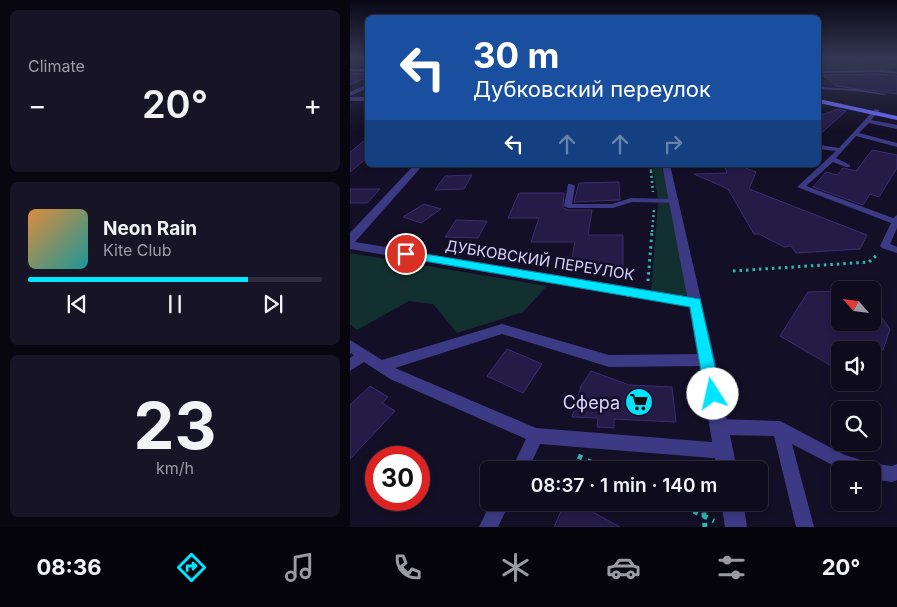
<!DOCTYPE html>
<meta charset="utf-8">
<style>
:root{--surface:#0e0b1c;--page:#171425;--text:#f1f3f6;--muted:#9b9ba3;--line:#2e2b3b;--accent:#00e5ff}
body{margin:0;font-family:Inter,sans-serif;background:var(--page);color:var(--text);height:100vh;display:flex;flex-direction:column;font-size:19px;white-space:nowrap}
*{box-sizing:border-box;margin:0}
p{font-size:16px;color:var(--muted)}
.icon{flex:none;width:28px;height:28px;fill:none;stroke:currentColor;stroke-width:2;stroke-linecap:round;stroke-linejoin:round}
.map{position:relative;flex:1;overflow:hidden}
.drawer{display:flex;flex-direction:column;gap:10px;padding:10px;background:#08060f;width:350px}
.drawer>*{flex:none}
.banner{position:absolute;left:15px;top:15px;width:456px;height:152px;border-radius:8px;box-shadow:0 2px 8px #0003,0 0 0 1px var(--line);background:#1a4fa0;color:#fff;overflow:hidden}
.needle{width:32px;rotate:298deg}
.fabs{position:absolute;left:481px;top:281px;display:grid;gap:10px}
.fabs a{display:grid;place-items:center;width:50px;height:50px;border-radius:8px;background:var(--surface);box-shadow:0 2px 8px #0003,0 0 0 1px var(--line);font-size:25px}
.speed{position:absolute;left:15px;top:446px;display:flex;gap:10px;font-size:25px;font-weight:700;text-align:center}
.speed>*{display:grid;place-content:center;width:65px;height:65px;border-radius:50%;background:var(--surface);box-shadow:0 2px 8px #0003,0 0 0 1px var(--line);line-height:1}
.speed .limit{border:8px solid #d22;background:#fff;color:#111}
.pin{position:absolute;display:grid;place-items:center;width:42px;height:42px;color:#fff;margin:-21px;border:2px solid #fff;border-radius:50%;box-shadow:0 1px 5px #0007}
.me{position:absolute;width:55px;margin:-28px;rotate:350deg;stroke-linejoin:round;filter:drop-shadow(0 0 4px #0008)}
.turn{display:flex;align-items:center;gap:18px;height:105px;padding:0 25px;font-size:22px}
.turn .icon{width:65px;height:65px;stroke-width:2.5}
.turn b{display:block;font-size:35px;line-height:42px}
.lanes{display:flex;align-items:center;height:48px;padding:0 25px;background:#0003;justify-content:center;gap:25px;direction:ltr}
.lanes .off{opacity:.35}
.big{font-size:38px;font-weight:600;line-height:1.1}
.drawer .card{flex:1;display:flex;flex-direction:column;justify-content:center;gap:8px;min-width:0;padding:0 18px;border-radius:8px;background:var(--page)}
.drawer .dial{align-items:center;gap:0}
.dial b{font-size:65px;line-height:1}
.song{display:flex;align-items:center;gap:15px}
.cover{width:60px;height:60px;border-radius:8px;background:linear-gradient(135deg,hsl(30 70% 55%),hsl(180 70% 35%))}
.played{height:5px;border-radius:2px;background:linear-gradient(90deg,var(--accent) 75%,var(--line) 75%)}
.keys{display:flex;justify-content:space-around;direction:ltr}
.heat{display:flex;justify-content:space-between;align-items:center;font-size:28px;direction:ltr}
.trip{position:absolute;left:130px;top:461px;width:288px;height:50px;border-radius:8px;background:var(--surface);box-shadow:0 2px 8px #0003,0 0 0 1px var(--line);font-weight:600;line-height:50px;text-align:center}
.tabs{display:flex;height:80px;justify-content:space-around;align-items:center;background:#06040b;color:var(--muted)}
.tabs .icon{width:35px;height:35px}
.tabs .on{color:var(--accent)}
.tabs b{font-size:22px;color:var(--text)}
main{display:flex;flex:1;min-height:0}
.map>svg:first-child{display:block}
.green{fill:#12302f}
.building{fill:#241b47;stroke:#3b2d73}
.lines{fill:none;stroke-linecap:round;stroke-linejoin:round}
.path-far4{stroke:#2fb8b0;stroke-width:1;stroke-dasharray:1 1;stroke-linecap:butt}
.path-far3{stroke:#2fb8b0;stroke-width:2;stroke-dasharray:2 2.5;stroke-linecap:butt}
.path-far2{stroke:#2fb8b0;stroke-width:2.5;stroke-dasharray:2 3;stroke-linecap:butt}
.path-far1{stroke:#2fb8b0;stroke-width:3;stroke-dasharray:2.5 4;stroke-linecap:butt}
.path{stroke:#2fb8b0;stroke-width:5;stroke-dasharray:4.5 6;stroke-linecap:butt}
.service{fill:#3d3a85;fill-rule:evenodd}
.minor{fill:#3d3a85;fill-rule:evenodd}
.secondary{fill:#6f6bff;fill-rule:evenodd}
.route{fill:#00e5ff;stroke:#0095a6}
.labels{text-anchor:middle;dominant-baseline:central;stroke-width:5;stroke-linejoin:round;paint-order:stroke}
.street-label{font-size:15px;fill:#d9d4ff;stroke:#130f26}
.near-poi-label{font-size:18px;fill:#d9d4ff;stroke:#130f26;text-anchor:end}
</style>
<main>
<section class="drawer">
<div class="card"><p>Climate</p>
<div class="heat"><a>−</a><b class="big">20°</b><a>+</a></div>
</div>
<div class="card">
<div class="song"><i class="cover"></i><div><b>Neon Rain</b><p>Kite Club</p></div></div>
<div class="played"></div>
<div class="keys"><svg class="icon" aria-label="previous" viewBox="0 0 24 24"><path d="M18 5L8 12l10 7zM5 5v14"/></svg><svg class="icon" aria-label="pause" viewBox="0 0 24 24"><path d="M8 5v14M16 5v14"/></svg><svg class="icon" aria-label="next" viewBox="0 0 24 24"><path d="M6 5l10 7-10 7zM19 5v14"/></svg></div>
</div>
<div class="card dial"><b>23</b><p>km/h</p></div>
</section>
<div class="map">
<svg width="547" height="527" viewBox="0 0 547 527">
<rect width="100%" height="100%" fill="#130f26"/>
<path class="green" d="M469,57H547V72L534,70H469Z
M302,165H311L320,199H308Z
M308,203H320L339,296L301,291Z
M0,253L197,286L173,312L107,333L83,304L59,301L7,330L0,324Z"/>
<path class="building" d="M0,73L18,74V77L0,85Z
M530,74L547,76V94L486,86L473,75Z
M488,109L496,111L469,135V116Z
M18,138V157L0,172V152Z
M522,150L547,155V168L529,197L520,194L513,205L463,187L476,172L487,175L493,168L506,171Z
M374,165H387L406,172L399,189L517,235L510,249L446,253L441,246L434,247L409,234H404L378,189L344,174L377,173Z
M122,175L114,189L85,190L95,176Z
M269,182L270,200L224,202L229,183Z
M0,189H30L17,203H0Z
M169,193H214L213,208L218,210H242L238,235H273V267H220L225,242H181L189,218H158Z
M74,204L91,209L71,223L53,217Z
M106,220L137,221L128,238L95,237Z
M490,291V322H522V304L540,329L533,350H490V371L430,336L458,292Z
M157,349L192,364L173,393L137,376Z
M241,371L279,385L322,387L326,422L264,419V428L247,427L248,418L222,417L231,386Z
M20,386L38,397L32,403L45,411L0,459V405Z
M215,502H245L241,511L270,527H204Z"/>
<g class="lines">
<path class="path-far4" d="M497,57L516,61
M517,57L547,60"/>
<path class="path-far3" d="M300,165L301,172"/>
<path class="path-far2" d="M301,171L303,192
M302,232L304,210"/>
<path class="path-far1" d="M383,271L519,262L528,254
M298,281L302,231"/>
<path class="path" d="M228,456L257,470
M325,502L364,521
M353,502L355,527"/>
<path class="service" d="M530,70L547,72V74L530,72L469,73V71Z
M469,87L506,89L536,94L534,95L506,91L469,89Z
M525,109L530,110L521,120L547,125V129L519,123L509,133L547,143V147L506,136L486,158L500,165V167H496L483,162L456,186L543,218L547,215V228L540,244L547,247V253L532,248L530,246L541,223L447,187L486,151L469,149V145L489,148Z
M218,184H221L225,186L222,204H262L281,198L325,199L329,201L325,203L282,202L263,208H218L214,206Z
M152,324L259,355L357,354L362,356L364,360L362,364L357,366L259,367L152,334L45,368L186,428L374,443L380,445L382,451L380,457L374,459L190,444L178,470H161L176,439L40,379L14,362L0,371V358L4,355L0,353V340L32,360Z
M369,419L430,421L495,455L521,463L542,466L547,464V480L542,482L522,479V470H492L442,444L464,527H446L424,436L369,435L364,432L361,427L364,422Z
M141,502H160L148,527H129Z"/>
<path class="minor" d="M0,57H7L0,60Z
M0,69H18V72L0,71Z
M18,84V88L0,96V92Z
M0,97H18V101H0Z
M64,165H73L5,242L337,296L312,165H320L365,360L387,470H367L339,307L0,249V233Z
M371,502H393L397,527H375Z"/>
<path class="secondary" d="M469,99L547,116V120L469,103Z"/>
</g>
<linearGradient id="sky" x2="0" y2="1"><stop stop-color="#0a0815"/><stop offset="0.44" stop-color="#333752"/><stop offset="1" stop-color="#333752" stop-opacity="0"/></linearGradient>
<rect width="547" height="131" fill="url(#sky)"/>
<path class="route" d="M56,251L350,299L371,394L369,399L363,401L358,399L355,394L340,307L52,257L50,254L52,252Z"/>
<defs>
<g id="supermarket-disc" transform="scale(1.4375)"><circle r="9.5" fill="#00e5ff" stroke="#130f26"/><path d="M-6-5.5h2.5l.6 2H6L4.5 2H-2.5L-4.4-4H-6ZM-1.5 3.2a1.3 1.3 0 1 0 .1 0ZM3 3.2a1.3 1.3 0 1 0 .1 0Z" fill="#111"/></g>
</defs>
<g fill-rule="evenodd">
<use href="#supermarket-disc" x="289" y="402"/>
</g>
<g class="labels">
<g class="street-label">
<text transform="translate(190 260) rotate(9)">ДУБКОВСКИЙ ПЕРЕУЛОК</text>
</g>
<g class="near-poi-label">
<text x="270" y="402">Сфера</text>
</g>
</g>
</svg>
<div class="fabs">
<a><svg class="needle" viewBox="-14 -14 28 28"><path d="M0-13l5 13h-10z" fill="#e53935"/><path d="M0 13l5-13h-10z" fill="#9b9ba3"/></svg></a>
<a><svg class="icon" aria-label="sound" viewBox="0 0 24 24"><path d="M4 9h4l5-4v14l-5-4H4zM17 9q2 3 0 6"/></svg></a>
<a><svg class="icon" aria-label="search" viewBox="0 0 24 24"><circle cx="10" cy="10" r="6"/><path d="M15 15l6 6"/></svg></a>
<a>+</a>
</div>
<div class="speed"><div class="limit">30</div></div>
<div class="pin" style="left:56px;top:254px;background:#d93025"><svg class="icon" aria-label="arrive" viewBox="0 0 24 24"><path d="M6 21V4h12l-3 4 3 4H6"/></svg></div>
<svg class="me" style="left:363px;top:394px" viewBox="-20 -20 40 40"><circle r="19" fill="#fff"/><path d="M0-13L10 11 0 6-10 11z" fill="#00e5ff"/></svg>
<div class="trip">08:37 · 1 min · 140 m</div>
<div class="banner">
<div class="turn"><svg class="icon" aria-label="left" viewBox="0 0 24 24"><path d="M17 20v-9H6M10 6l-5 5 5 5"/></svg><div><b>30 m</b>Дубковский переулок</div></div>
<div class="lanes"><svg class="icon" aria-label="left" viewBox="0 0 24 24"><path d="M17 20v-9H6M10 6l-5 5 5 5"/></svg><svg class="icon off" aria-label="ahead" viewBox="0 0 24 24"><path d="M12 20V5M6 11l6-6 6 6"/></svg><svg class="icon off" aria-label="ahead" viewBox="0 0 24 24"><path d="M12 20V5M6 11l6-6 6 6"/></svg><svg class="icon off" aria-label="right" viewBox="0 0 24 24"><path d="M7 20v-9h11M14 6l5 5-5 5"/></svg></div>
</div>
</div>
</main>
<nav class="tabs">
<b>08:36</b>
<svg class="icon on" aria-label="directions" viewBox="0 0 24 24"><path d="M12 3l9 9-9 9-9-9zM9 14v-3h6M13 9l2 2-2 2"/></svg>
<svg class="icon" aria-label="music" viewBox="0 0 24 24"><path d="M9 18V5l10-2v13"/><circle cx="6" cy="18" r="3"/><circle cx="16" cy="16" r="3"/></svg>
<svg class="icon" aria-label="phone" viewBox="0 0 24 24"><path d="M5 4h4l2 5-3 2q2 4 5 5l2-3 5 2v4C11 20 4 13 5 4z"/></svg>
<svg class="icon" aria-label="climate" viewBox="0 0 24 24"><path d="M12 3v18M4 7l16 10M4 17L20 7"/></svg>
<svg class="icon" aria-label="car" viewBox="0 0 24 24"><path d="M5 17H2v-5l4-1 3-4h7l3 4 3 1v5h-3M9 17h6M6 11h13"/><circle cx="7" cy="17" r="2"/><circle cx="17" cy="17" r="2"/></svg>
<svg class="icon" aria-label="filters" viewBox="0 0 24 24"><path d="M4 7h16M4 17h16"/><circle cx="9" cy="7" r="2"/><circle cx="15" cy="17" r="2"/></svg>
<b>20°</b>
</nav>
